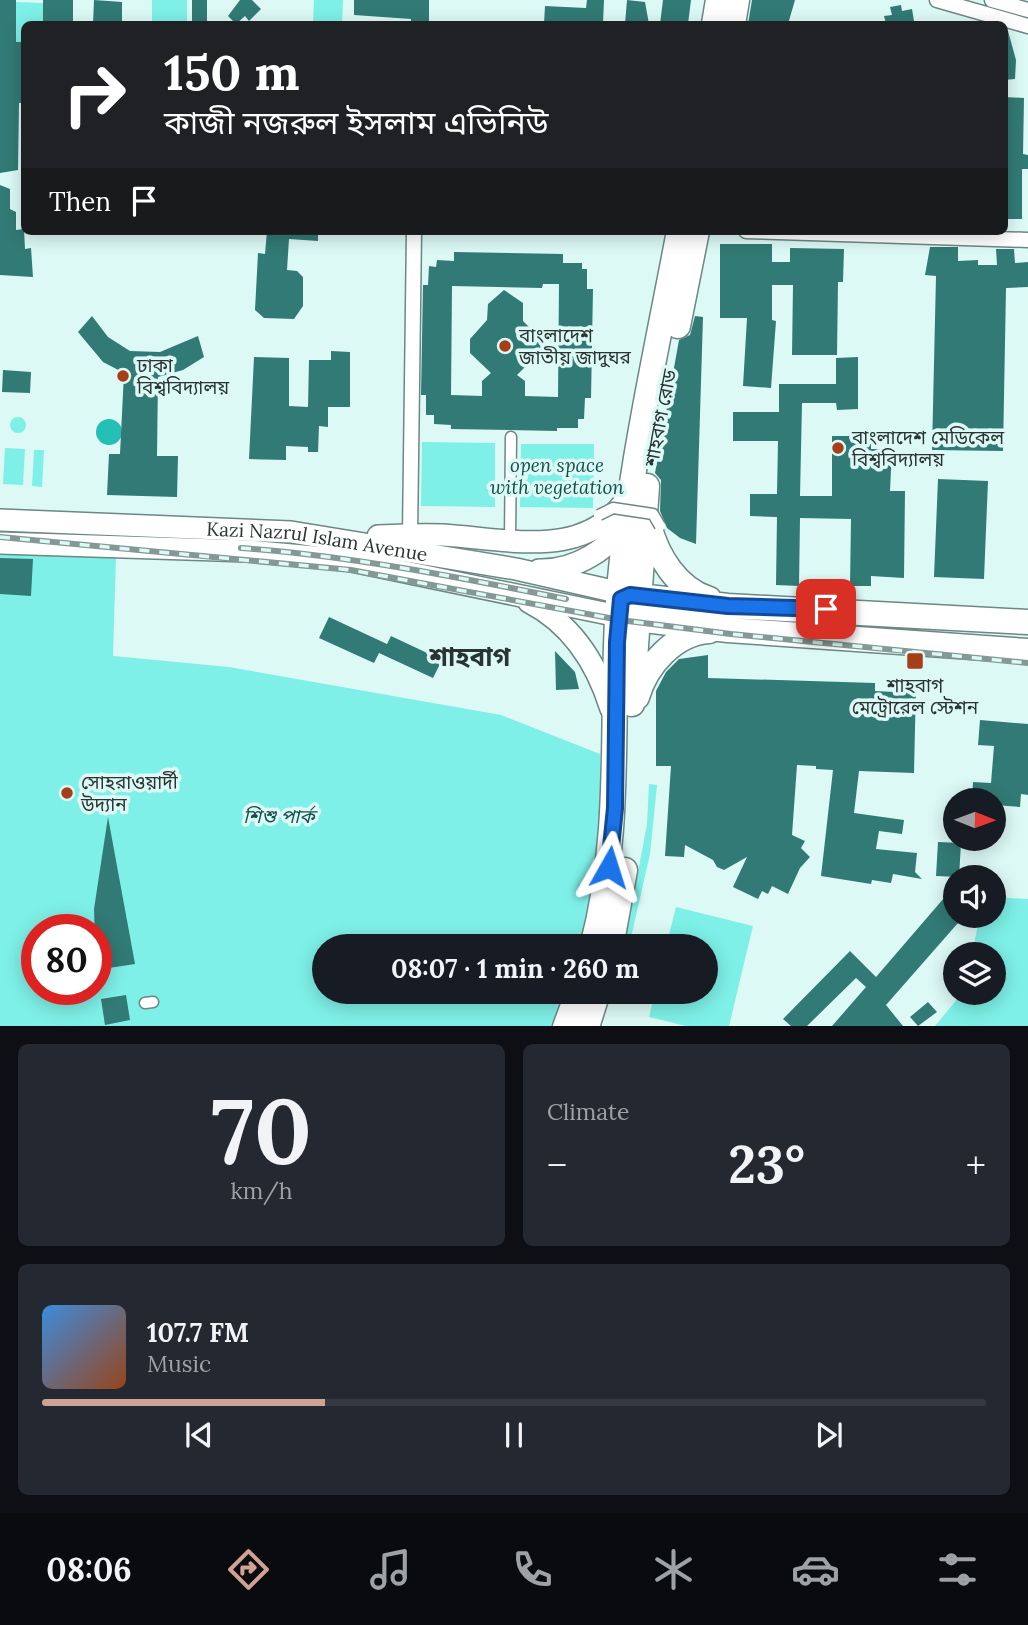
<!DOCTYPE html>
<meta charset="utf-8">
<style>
:root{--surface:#171b24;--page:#242831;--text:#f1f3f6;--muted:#9ea1a6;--line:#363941;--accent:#cfa293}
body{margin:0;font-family:Lora,"Noto Sans Bengali",serif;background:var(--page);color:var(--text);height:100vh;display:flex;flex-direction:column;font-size:26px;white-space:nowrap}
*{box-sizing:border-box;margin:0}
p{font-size:23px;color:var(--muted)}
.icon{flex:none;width:38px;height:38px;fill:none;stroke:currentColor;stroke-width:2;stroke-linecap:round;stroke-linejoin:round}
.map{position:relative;height:1026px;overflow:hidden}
.panel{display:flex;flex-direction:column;gap:18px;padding:18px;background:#0d0f14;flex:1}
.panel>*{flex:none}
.top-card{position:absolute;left:21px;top:21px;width:987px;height:214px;border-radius:10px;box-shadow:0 4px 18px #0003;background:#202124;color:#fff;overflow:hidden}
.needle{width:46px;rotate:91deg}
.controls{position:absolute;left:943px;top:788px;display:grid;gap:14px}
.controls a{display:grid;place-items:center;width:63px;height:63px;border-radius:50%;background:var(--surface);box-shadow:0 4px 18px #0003;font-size:35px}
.speed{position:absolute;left:21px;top:914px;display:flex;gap:14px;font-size:35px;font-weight:700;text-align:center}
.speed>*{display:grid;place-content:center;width:91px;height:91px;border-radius:50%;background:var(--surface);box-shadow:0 4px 18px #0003;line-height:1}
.speed .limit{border:10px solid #d22;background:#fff;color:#111}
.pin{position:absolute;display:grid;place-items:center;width:60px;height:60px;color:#fff;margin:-30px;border-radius:14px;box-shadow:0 4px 10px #0006}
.me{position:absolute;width:77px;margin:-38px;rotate:6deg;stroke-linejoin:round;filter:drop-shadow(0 0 5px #0008)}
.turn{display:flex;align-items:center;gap:24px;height:147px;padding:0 28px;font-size:32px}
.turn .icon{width:91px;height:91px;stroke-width:2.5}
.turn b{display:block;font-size:49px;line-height:60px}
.then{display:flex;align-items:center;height:66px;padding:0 28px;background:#0003;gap:14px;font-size:26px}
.big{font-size:52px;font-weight:700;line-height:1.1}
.panel .card{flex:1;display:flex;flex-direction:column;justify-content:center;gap:10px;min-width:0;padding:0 24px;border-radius:10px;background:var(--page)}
.panel .dial{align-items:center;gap:0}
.dial b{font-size:91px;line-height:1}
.song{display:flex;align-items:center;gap:21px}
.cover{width:84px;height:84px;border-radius:10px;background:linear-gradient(135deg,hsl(210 70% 55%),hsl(20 70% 35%))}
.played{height:7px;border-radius:4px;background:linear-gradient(90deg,var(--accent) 30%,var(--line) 30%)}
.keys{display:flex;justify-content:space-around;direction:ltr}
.heat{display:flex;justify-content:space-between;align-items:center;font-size:38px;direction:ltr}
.panel .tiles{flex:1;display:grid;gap:18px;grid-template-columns:1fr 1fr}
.card:last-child{grid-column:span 2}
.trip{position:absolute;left:312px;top:934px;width:406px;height:70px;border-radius:35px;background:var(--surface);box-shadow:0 4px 18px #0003;font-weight:700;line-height:70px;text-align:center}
.tab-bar{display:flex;height:112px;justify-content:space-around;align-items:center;background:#090b0e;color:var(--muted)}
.tab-bar .icon{width:49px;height:49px}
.tab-bar .active{color:var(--accent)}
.tab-bar b{font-size:32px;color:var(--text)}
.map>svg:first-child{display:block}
.green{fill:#7ef0e7;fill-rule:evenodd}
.water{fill:#26bfb6}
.building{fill:#327a75;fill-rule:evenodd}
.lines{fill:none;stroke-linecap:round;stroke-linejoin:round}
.pedestrian-casing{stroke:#6c8784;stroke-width:13}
.minor-casing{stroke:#6c8784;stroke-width:17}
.secondary-casing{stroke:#6c8784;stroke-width:24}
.trunk-casing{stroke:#6c8784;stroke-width:27}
.pedestrian{stroke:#fff;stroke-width:10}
.minor{stroke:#fff;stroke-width:14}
.secondary{stroke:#fff;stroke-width:21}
.trunk{stroke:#fff;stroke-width:24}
.rail-casing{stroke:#849896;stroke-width:6}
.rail{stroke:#dcf9f6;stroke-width:3.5;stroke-dasharray:10;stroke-linecap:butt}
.pedestrian-bridge-casing{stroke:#6c8784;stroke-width:13;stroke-linecap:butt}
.pedestrian-bridge{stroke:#fff;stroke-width:10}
.route-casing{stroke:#114b97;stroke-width:18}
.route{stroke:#1a73e8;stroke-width:12}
.poi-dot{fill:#a53e19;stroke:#dcf9f6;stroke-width:2.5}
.labels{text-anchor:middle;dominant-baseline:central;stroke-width:7;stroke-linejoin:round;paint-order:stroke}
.poi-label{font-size:19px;fill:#293433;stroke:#dcf9f6;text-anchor:start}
.street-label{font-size:19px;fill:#293433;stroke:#dcf9f6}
.park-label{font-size:19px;font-style:italic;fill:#134f4b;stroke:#dcf9f6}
.district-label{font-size:26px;font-weight:bold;fill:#293433;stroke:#dcf9f6}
</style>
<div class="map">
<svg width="1028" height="1027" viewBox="0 0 1028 1027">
<rect width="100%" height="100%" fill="#dcf9f6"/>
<path class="green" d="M152,0H187V24H152Z
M314,0H343L342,24H313Z
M16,2L43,3V24H24V42H16Z
M10 425a8 8 0 1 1 16 0a8 8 0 1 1-16 0Z
M422,442L495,443V507L421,506Z
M521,444H594L593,508L520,507Z
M5,448L25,449L23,485L3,484Z
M34,450H44L42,487L32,486Z
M0,553L116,556L113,656L229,667L501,715L600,754C602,820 596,882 582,947H324V992H569L556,1026L0,1027ZM37,929H96V989H37Z
M649,784L657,785L650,854L630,942L629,947H624L647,824Z
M994,897L1028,899V1026H935L963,992H994V954H972L980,915H994Z
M676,907L753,926L729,1026H686L649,1017L655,992H705V947H666Z"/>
<path class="water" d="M96 432a13 13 0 1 1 26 0a13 13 0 1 1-26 0Z"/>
<path class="building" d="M0,0H16V42H24V92L23,103H19L18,170L0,173Z
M43,0H73V24H43Z
M94,0L122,2V22L93,24Z
M192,0H207V24H192Z
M240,0H252L261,9L249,21L245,16L236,24L228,16Z
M354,0H429V24H411V19L354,15Z
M587,0H604L603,24H544L545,6L586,8Z
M627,0L645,2L649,24H625Z
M663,0H691L688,24H660Z
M752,0H795L788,24H748Z
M901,5L902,11L912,9L914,21L886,24L884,16L892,15L890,7Z
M1004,31H1008L1016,60L1015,79L1004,80Z
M1004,97L1024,98L1023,154L1028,155V169H1022V219H1004Z
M0,185L10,189V209L16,212V230L24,229L25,249L31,248L33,277L0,275Z
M267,231H318V241L289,239L287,270L297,271L303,277V306L294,319L264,318L255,310L258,253L265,254Z
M720,244H772V262H790V248L844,249L843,282H838L837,355H792L793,285H772V320L776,321L771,388L743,386L747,318H720Z
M930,247H958V261L978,260V265H997L996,249H1014L1015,263L1028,262V287L1006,288L1003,451L932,450L936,276L925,275Z
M454,252L563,254V263H582V269H587V289H593L591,398H585L584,419H578V428H557V431L451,429V425L434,424V415H426V395H421L423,285H428L429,266L436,267L437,260L454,261ZM543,284H559L558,397L525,396V381L517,375L540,352L541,339L523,321V303L504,290L488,304L487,320L470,339V353L491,373L482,381V396L451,395L452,286L542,288Z
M92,316L108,337L130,351L160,352L198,336L204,357L183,370L158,377L157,456H178L177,497L107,495L109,454H120L124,373L103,362L78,332Z
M695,316L703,317L696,544L680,538L667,528L660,511L661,480L655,473L679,340L690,335Z
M331,351L350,352V407H328V427L319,426L318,452H308V447L286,446V460L249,459L254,357L289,358V406L308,407L309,360H331Z
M858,357V409L837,410L836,403H802L800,496H832V436H871V449H892L890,491H905L904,578L871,576V586H850L851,519L800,518L799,586L776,585L777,517L750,516V494H777L778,441H733V412H779V384H836V358Z
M3,370L31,372L30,393L2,392Z
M938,479L988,481L984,579L934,577Z
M0,558L33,559L31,596L0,594Z
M329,617L387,644L391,636L442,660L433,678L379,653L374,663L319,638Z
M555,651L575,672L579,689L556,690Z
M708,655V678L875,683V691L896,692V683L916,684L914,773L859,771L854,813L904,820L902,834L879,831L876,849L917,853L915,872L922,879L893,874L891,883L872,880L871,884L821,876L833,770L816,769V766L797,765L792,835L805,841L801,848L810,857L800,868L788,894L772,886L768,894L762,891L758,899L733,887L747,857L724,870L717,867L713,860L685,845L684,857L665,856L671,766H656V691L666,672L679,659Z
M980,720L1028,724V795L1021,794L1020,807L994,805V800H972L973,782L991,783L994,746L978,745Z
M108,817L135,964L96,970L94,909Z
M938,842L961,843L959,877L936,876Z
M944,898L956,908V915H965L886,1005L903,1026H832L866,987L856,978L807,1026H791L783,1019L850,951L876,977Z
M126,995L130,1020L105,1025L101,999Z
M928,1002L937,1012L918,1026L910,1017Z"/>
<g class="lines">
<g class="pedestrian-casing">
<path id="pedestrian" d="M510,541L511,437
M145,1003L153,1002"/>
</g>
<g class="minor-casing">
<path id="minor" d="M937,0L1028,26
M992,0L1028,10
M746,231L1028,240
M410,535L414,231"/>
</g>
<g class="secondary-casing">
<g id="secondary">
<path id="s1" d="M0,520L291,532L516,569L630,595"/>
<path d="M378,536C400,535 422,534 443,535C510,539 590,562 630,493"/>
<path d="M0,543L248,551L347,560L628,618"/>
<path d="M539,570C572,571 615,550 625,516"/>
<path d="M529,602C572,624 597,664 611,709"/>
</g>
</g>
<g class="trunk-casing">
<path id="trunk" d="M714,24L718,0
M733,24L737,0
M678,326L697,231
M649,525C657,556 677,589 709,599
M630,595L728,606L1028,622
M628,618L728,630L1028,651
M637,697C646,665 675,633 709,631
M632,704L647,486
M592,947C623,830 610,721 618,603C627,478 656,354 679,231
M611,947L625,870
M565,1027L578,992
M587,1027L598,992"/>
</g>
<use href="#pedestrian" class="pedestrian"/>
<use href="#minor" class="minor"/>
<use href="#secondary" class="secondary"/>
<use href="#trunk" class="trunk"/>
<g class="rail-casing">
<path id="rail" d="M0,537L351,570L620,620L731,634L1028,663
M241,548C351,556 458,577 566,599"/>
</g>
<use href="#rail" class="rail"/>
<g class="pedestrian-bridge-casing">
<path id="pedestrian-bridge" d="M599,515L613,508L653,514L660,526"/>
</g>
<use href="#pedestrian-bridge" class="pedestrian-bridge"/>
</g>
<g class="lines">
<g class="route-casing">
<path id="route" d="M609,867L615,808L617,642L621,599L630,595L728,606L826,609"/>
</g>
<use href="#route" class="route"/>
</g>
<g class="poi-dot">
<circle cx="505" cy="346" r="7"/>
<circle cx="123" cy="376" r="7"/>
<circle cx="838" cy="448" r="7"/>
<rect x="906" y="652" width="18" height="18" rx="3.5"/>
<circle cx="67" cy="793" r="7"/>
</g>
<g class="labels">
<g class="poi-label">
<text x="519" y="335">বাংলাদেশ<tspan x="519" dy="22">জাতীয় জাদুঘর</tspan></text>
<text x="137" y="365">ঢাকা<tspan x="137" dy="22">বিশ্ববিদ্যালয়</tspan></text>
<text x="852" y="437">বাংলাদেশ মেডিকেল<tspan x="852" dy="22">বিশ্ববিদ্যালয়</tspan></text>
<text x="915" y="685" text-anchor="middle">শাহবাগ<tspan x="915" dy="22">মেট্রোরেল স্টেশন</tspan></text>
<text x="81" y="782">সোহরাওয়ার্দী<tspan x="81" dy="22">উদ্যান</tspan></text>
</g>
<g class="street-label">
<text transform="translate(660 418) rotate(-79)">শাহবাগ রোড</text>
<text stroke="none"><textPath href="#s1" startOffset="318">Kazi Nazrul Islam Avenue</textPath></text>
</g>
<g class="park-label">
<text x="557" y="465">open space<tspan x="557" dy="22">with vegetation</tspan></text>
<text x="279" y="816">শিশু পার্ক</text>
</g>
<g class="district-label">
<text x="470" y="656">শাহবাগ</text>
</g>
</g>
</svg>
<div class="controls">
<a><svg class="needle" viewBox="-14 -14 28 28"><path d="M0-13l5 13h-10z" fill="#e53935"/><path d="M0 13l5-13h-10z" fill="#9ea1a6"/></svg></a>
<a><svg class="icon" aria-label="sound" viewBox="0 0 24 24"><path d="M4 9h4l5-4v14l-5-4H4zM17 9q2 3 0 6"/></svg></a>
<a><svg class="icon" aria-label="layers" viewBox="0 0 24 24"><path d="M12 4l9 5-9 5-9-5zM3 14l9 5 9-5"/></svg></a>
</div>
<div class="speed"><div class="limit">80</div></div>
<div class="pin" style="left:826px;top:609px;background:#d93025"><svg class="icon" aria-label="arrive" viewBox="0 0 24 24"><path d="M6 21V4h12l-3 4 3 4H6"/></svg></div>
<svg class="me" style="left:609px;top:867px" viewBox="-20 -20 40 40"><path d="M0-17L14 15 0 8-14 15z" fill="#1a73e8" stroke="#fff" stroke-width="4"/></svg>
<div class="trip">08:07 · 1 min · 260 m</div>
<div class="top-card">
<div class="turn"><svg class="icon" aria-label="right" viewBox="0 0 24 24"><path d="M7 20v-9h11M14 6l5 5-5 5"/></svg><div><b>150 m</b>কাজী নজরুল ইসলাম এভিনিউ</div></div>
<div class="then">Then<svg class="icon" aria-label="arrive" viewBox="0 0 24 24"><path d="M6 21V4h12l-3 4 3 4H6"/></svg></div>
</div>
</div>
<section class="panel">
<div class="tiles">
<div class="card dial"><b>70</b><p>km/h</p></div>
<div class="card"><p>Climate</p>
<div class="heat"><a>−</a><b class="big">23°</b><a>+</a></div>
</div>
<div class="card">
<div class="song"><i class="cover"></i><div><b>107.7 FM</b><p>Music</p></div></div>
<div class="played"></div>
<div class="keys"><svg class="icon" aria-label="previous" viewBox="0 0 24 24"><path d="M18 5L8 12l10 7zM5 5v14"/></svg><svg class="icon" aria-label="pause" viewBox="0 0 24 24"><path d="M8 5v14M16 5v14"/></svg><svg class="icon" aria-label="next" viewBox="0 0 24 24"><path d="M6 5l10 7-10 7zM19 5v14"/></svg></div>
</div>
</div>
</section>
<nav class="tab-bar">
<b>08:06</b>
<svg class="icon active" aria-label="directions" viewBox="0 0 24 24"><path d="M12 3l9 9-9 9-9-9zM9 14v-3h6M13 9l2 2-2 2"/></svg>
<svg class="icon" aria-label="music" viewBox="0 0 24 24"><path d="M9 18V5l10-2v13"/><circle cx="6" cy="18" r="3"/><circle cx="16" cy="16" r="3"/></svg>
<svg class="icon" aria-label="phone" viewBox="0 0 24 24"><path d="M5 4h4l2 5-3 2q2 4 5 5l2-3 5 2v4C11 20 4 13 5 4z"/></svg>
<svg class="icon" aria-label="climate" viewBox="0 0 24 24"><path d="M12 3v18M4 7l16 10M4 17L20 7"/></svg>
<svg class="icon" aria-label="car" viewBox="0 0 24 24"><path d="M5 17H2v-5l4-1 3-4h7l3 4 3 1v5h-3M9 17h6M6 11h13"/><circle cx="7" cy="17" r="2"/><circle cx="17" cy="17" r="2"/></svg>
<svg class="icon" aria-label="filters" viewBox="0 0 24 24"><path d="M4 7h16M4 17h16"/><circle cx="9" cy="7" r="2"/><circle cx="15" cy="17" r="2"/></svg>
</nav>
